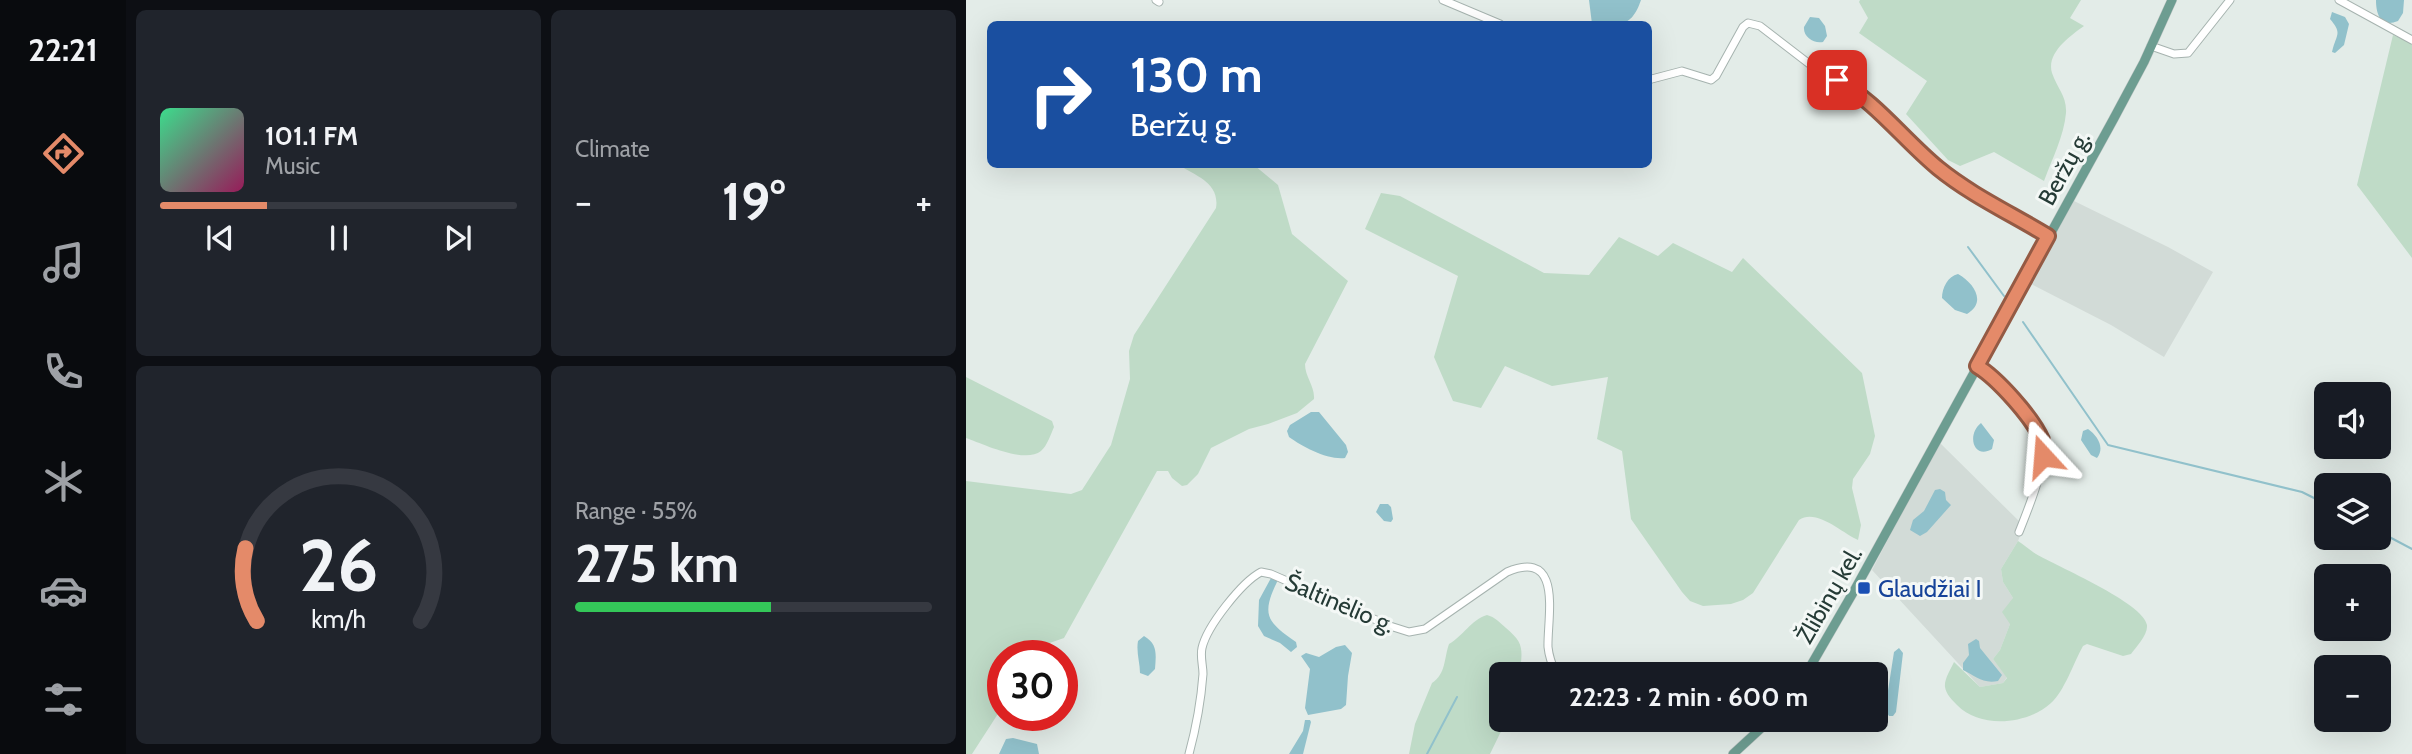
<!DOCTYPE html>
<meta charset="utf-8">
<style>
:root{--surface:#171b24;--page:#20242c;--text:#f1f3f6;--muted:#9ea1a6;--line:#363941;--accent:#e48a69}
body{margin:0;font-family:Cabin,sans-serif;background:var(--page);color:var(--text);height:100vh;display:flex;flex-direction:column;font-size:26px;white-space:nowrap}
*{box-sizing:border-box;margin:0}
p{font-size:23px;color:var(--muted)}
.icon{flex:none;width:38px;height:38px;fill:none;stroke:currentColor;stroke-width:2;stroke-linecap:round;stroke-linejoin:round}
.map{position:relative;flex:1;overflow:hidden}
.details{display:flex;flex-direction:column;gap:10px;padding:10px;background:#0d0f14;width:840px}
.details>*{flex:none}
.guide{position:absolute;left:21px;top:21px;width:665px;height:147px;border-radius:10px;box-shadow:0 7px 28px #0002;background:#1a4fa0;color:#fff;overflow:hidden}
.fabs{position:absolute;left:1348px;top:382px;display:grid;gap:14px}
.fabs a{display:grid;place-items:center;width:77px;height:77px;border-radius:10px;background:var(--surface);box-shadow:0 7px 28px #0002;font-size:35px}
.speed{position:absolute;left:21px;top:640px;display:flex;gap:14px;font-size:35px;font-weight:700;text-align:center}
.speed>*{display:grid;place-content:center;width:91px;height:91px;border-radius:50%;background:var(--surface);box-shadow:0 7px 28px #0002;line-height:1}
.speed .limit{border:10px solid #d22;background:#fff;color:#111}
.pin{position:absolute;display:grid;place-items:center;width:60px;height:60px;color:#fff;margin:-30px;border-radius:14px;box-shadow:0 4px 10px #0006}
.me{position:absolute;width:77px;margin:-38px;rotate:341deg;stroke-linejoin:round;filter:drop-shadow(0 0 5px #0008)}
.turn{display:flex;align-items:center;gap:24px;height:147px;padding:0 28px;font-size:32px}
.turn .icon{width:91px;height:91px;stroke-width:2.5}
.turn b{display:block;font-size:49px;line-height:60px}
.big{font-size:52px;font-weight:800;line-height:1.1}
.details .tile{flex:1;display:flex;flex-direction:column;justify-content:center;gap:10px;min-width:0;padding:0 24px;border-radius:10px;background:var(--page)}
.details .dial{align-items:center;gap:0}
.dial svg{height:182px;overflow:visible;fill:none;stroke:var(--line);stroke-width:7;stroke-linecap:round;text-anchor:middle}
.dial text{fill:var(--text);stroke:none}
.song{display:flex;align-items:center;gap:21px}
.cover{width:84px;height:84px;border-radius:10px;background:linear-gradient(135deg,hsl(150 70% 55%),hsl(330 70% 35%))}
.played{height:7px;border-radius:4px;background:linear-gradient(90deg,var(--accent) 30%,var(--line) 30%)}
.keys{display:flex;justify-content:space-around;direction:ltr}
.heat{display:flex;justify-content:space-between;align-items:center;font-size:38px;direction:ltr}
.charge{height:10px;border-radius:5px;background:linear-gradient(90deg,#34c759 55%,var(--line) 0)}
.details .tiles{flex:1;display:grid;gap:10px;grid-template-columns:repeat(2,1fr)}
.trip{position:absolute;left:523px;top:662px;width:399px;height:70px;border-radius:10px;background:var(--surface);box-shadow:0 7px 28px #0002;font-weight:800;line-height:70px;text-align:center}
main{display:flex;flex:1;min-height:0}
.dock{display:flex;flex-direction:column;width:126px;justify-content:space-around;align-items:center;background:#090b0e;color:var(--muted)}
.dock .icon{width:49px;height:49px}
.dock .current{color:var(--accent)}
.dock b{font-size:32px;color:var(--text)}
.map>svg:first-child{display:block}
.built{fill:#d2dbd7}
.green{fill:#bfdbc7}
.water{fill:#91c1cb}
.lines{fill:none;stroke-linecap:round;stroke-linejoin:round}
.stream{stroke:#91c1cb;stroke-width:2}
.minor-casing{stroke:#a6b3af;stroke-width:9}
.major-casing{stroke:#c2c8c7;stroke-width:10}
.minor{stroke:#fff;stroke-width:7}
.major{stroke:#6d9d91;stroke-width:9}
.route-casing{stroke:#945a44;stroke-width:18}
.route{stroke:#e48a69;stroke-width:12}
.transit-dot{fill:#1a4fb4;stroke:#f4f8f6;stroke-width:2.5}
.labels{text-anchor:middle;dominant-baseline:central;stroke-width:6;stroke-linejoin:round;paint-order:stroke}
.street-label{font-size:24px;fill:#253b36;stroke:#f4f8f6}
.transit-label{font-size:24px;fill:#164399;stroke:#f4f8f6;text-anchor:start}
</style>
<main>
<nav class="dock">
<b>22:21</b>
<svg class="icon current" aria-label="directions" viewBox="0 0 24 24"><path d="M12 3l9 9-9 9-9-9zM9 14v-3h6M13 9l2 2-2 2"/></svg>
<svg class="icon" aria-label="music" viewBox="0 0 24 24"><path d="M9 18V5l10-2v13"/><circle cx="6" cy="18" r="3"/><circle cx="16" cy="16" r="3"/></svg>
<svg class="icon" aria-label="phone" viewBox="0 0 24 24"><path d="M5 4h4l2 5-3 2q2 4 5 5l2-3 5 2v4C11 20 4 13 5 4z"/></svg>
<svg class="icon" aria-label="climate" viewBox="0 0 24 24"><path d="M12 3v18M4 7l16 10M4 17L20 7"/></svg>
<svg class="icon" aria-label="car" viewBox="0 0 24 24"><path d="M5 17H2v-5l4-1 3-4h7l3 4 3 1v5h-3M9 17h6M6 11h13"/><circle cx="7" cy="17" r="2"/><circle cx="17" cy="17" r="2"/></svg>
<svg class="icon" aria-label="filters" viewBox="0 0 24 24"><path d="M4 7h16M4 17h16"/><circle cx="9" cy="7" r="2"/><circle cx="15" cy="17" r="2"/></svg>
</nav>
<section class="details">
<div class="tiles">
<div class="tile">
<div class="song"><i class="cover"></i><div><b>101.1 FM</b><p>Music</p></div></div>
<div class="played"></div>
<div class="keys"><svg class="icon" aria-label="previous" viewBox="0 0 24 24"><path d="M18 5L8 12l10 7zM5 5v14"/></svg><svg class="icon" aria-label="pause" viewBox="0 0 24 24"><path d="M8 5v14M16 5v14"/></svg><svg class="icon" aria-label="next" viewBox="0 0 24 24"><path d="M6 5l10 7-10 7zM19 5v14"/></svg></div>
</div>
<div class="tile"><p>Climate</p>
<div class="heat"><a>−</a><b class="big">19°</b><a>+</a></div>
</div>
<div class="tile dial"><svg viewBox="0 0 100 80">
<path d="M14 69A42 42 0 1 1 86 69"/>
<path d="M14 69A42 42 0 0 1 9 37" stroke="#e48a69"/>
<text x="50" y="56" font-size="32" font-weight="700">26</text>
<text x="50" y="72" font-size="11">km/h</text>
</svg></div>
<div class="tile"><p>Range · 55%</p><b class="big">275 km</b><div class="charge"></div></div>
</div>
</section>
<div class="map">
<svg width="1446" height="754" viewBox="0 0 1446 754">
<rect width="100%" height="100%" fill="#e3ece8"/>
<path class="built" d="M1106,200L1202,247L1247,272L1198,357L1145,325L1061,282Z
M973,442L1058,526L1052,541L1035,569L1037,582L1047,598L1044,624L1034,650L1027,659L1041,677L1037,683L1014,687L906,570Z"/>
<path class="green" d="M894,0H1115L1104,18L1118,26C1104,36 1080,53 1086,73C1091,88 1101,96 1100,113C1098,136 1086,159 1078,181L1028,152L994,166L982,160L940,114L961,81L893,33L902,18L893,2Z
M1427,35L1446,43V258L1391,185Z
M213,165H288L312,185L326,234L382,281L339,364C339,377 349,386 348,399L331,413L302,424L283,429L245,448L232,474L221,485L216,486L206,478L202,471H191L98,638L75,646L68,656H37V706L6,754H0V481L105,494L116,490L145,445L164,379L163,351L168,335L250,208C254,183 230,176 213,165Z
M415,193L434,196L578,273L623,275L653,237L692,256L707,243L766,272L777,258L896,373L909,436L904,454L887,479L886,488L895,525L892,540C877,534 851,508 833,520L787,593L777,600L765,604L737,606L724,601L716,592L665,519L656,451L631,439L642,377L586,386L539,366L515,408L487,401L468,357L492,276L399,229Z
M0,377L86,421L88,427C85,434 81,446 75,451C59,464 17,444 0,438Z
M1052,541C1058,545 1064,550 1070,554C1090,566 1178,603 1181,625C1182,635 1170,647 1165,654L1157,656L1121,644L1117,646C1108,662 1098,692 1085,703C1061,725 1014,729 991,705C986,700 980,694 979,687C978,679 985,669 988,662L1014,687L1037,683L1041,678L1027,659L1034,650L1044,624L1036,612L1047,598L1037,582L1035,569Z
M521,615C529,617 533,622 540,628C559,644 556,649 554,674H536V719H541L524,754H443L449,724L466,683C480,674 478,658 483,644C497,636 505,620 521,615Z"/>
<path class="water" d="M623,0H675C665,29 653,25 626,24Z
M1410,0H1438L1437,13L1432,21C1415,28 1410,15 1410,0Z
M1366,12L1379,17L1383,24L1378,45L1369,53L1366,52C1370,34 1377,34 1364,19Z
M844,17L853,18L859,26L861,36L857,42C848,44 837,37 838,27Z
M992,274C1008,283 1021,302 1001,314L989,310L976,298C976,288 982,276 992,274Z
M345,412H353L380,445L382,452L379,458C361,460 337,447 323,437L321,431L324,425Z
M1015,423L1028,440L1026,449C1008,460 1000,435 1015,423Z
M1122,429C1132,436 1139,448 1131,458L1125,455L1115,440L1117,431Z
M974,489L979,492L980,500L985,505L961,532L954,536L944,530L947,520L958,511L969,490Z
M414,504H422L425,507L427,519L425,522L418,521L410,512Z
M305,578L311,579V582C295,615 301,622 330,642L331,647L325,652L314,643L298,636L292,626L293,600Z
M178,636C192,644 190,655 189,669L182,676L174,673C174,663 170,652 172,641Z
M1010,639L1013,641L1014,648L1036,675L1032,681C1016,684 1010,676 997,670V663L1003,655L1002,644Z
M379,645L386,653L382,676L380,705L375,709L342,715L339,708L344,669L335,656L340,653L353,657L370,647Z
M933,648L937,653L930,712L927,716H923L919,710L928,652Z
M339,720H344L345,722L337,754H323L337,731Z
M47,738L71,744L73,754H33L40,739Z"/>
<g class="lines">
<path class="stream" d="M1002,247L1038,296
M1057,322L1142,445L1336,492L1360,504
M1412,531L1446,549
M461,754L491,697"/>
<g class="minor-casing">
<path id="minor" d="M190,0L193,2
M477,0L534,24
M1373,0L1446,40
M1185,46L1208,54L1222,53L1264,0
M682,80L716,71L745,80L750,76L777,27L782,23L794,26L846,66L889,90L971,167L986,179L1082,235
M1011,366C1025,374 1035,388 1046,400C1055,410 1075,430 1077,444C1081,464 1061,512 1053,532
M789,719L797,727
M223,754C230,728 235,701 237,674C237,665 234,657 236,648C241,626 276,582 295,572L305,574L424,626L443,632L459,629L541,572C598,548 581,618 582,647C583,657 586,665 590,674"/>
</g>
<g class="major-casing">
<path id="major" d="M840,674L888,591L1147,120L1178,62L1206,0
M767,754L805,719"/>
</g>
<use href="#minor" class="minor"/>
<use href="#major" class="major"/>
</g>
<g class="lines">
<g class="route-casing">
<path id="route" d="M871,80C910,102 938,140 972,168C1005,195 1046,214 1082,236L1011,366C1031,378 1067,418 1076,440C1078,446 1077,451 1077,456"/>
</g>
<use href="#route" class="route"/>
</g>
<rect class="transit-dot" x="891" y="581" width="14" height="14" rx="3.5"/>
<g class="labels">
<g class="street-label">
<text transform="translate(1098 168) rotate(-61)">Beržų g.</text>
<text transform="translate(863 595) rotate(-60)">Žlibinų kel.</text>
<text transform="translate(374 603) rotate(23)">Šaltinėlio g.</text>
</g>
<g class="transit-label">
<text x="912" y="588">Glaudžiai I</text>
</g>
</g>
</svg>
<div class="fabs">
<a><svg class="icon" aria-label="sound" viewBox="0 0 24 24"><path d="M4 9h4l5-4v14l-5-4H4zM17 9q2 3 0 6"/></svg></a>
<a><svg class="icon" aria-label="layers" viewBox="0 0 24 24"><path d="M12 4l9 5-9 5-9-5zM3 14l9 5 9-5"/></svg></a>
<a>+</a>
<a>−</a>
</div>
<div class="speed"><div class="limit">30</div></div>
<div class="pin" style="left:871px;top:80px;background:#d93025"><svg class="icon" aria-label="arrive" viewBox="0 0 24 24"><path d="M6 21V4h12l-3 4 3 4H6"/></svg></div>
<svg class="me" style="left:1077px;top:456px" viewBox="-20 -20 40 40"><path d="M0-17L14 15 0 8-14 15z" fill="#e48a69" stroke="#fff" stroke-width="4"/></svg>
<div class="trip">22:23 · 2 min · 600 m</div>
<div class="guide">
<div class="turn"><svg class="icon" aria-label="right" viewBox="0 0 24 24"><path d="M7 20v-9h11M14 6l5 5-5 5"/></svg><div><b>130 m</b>Beržų g.</div></div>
</div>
</div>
</main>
